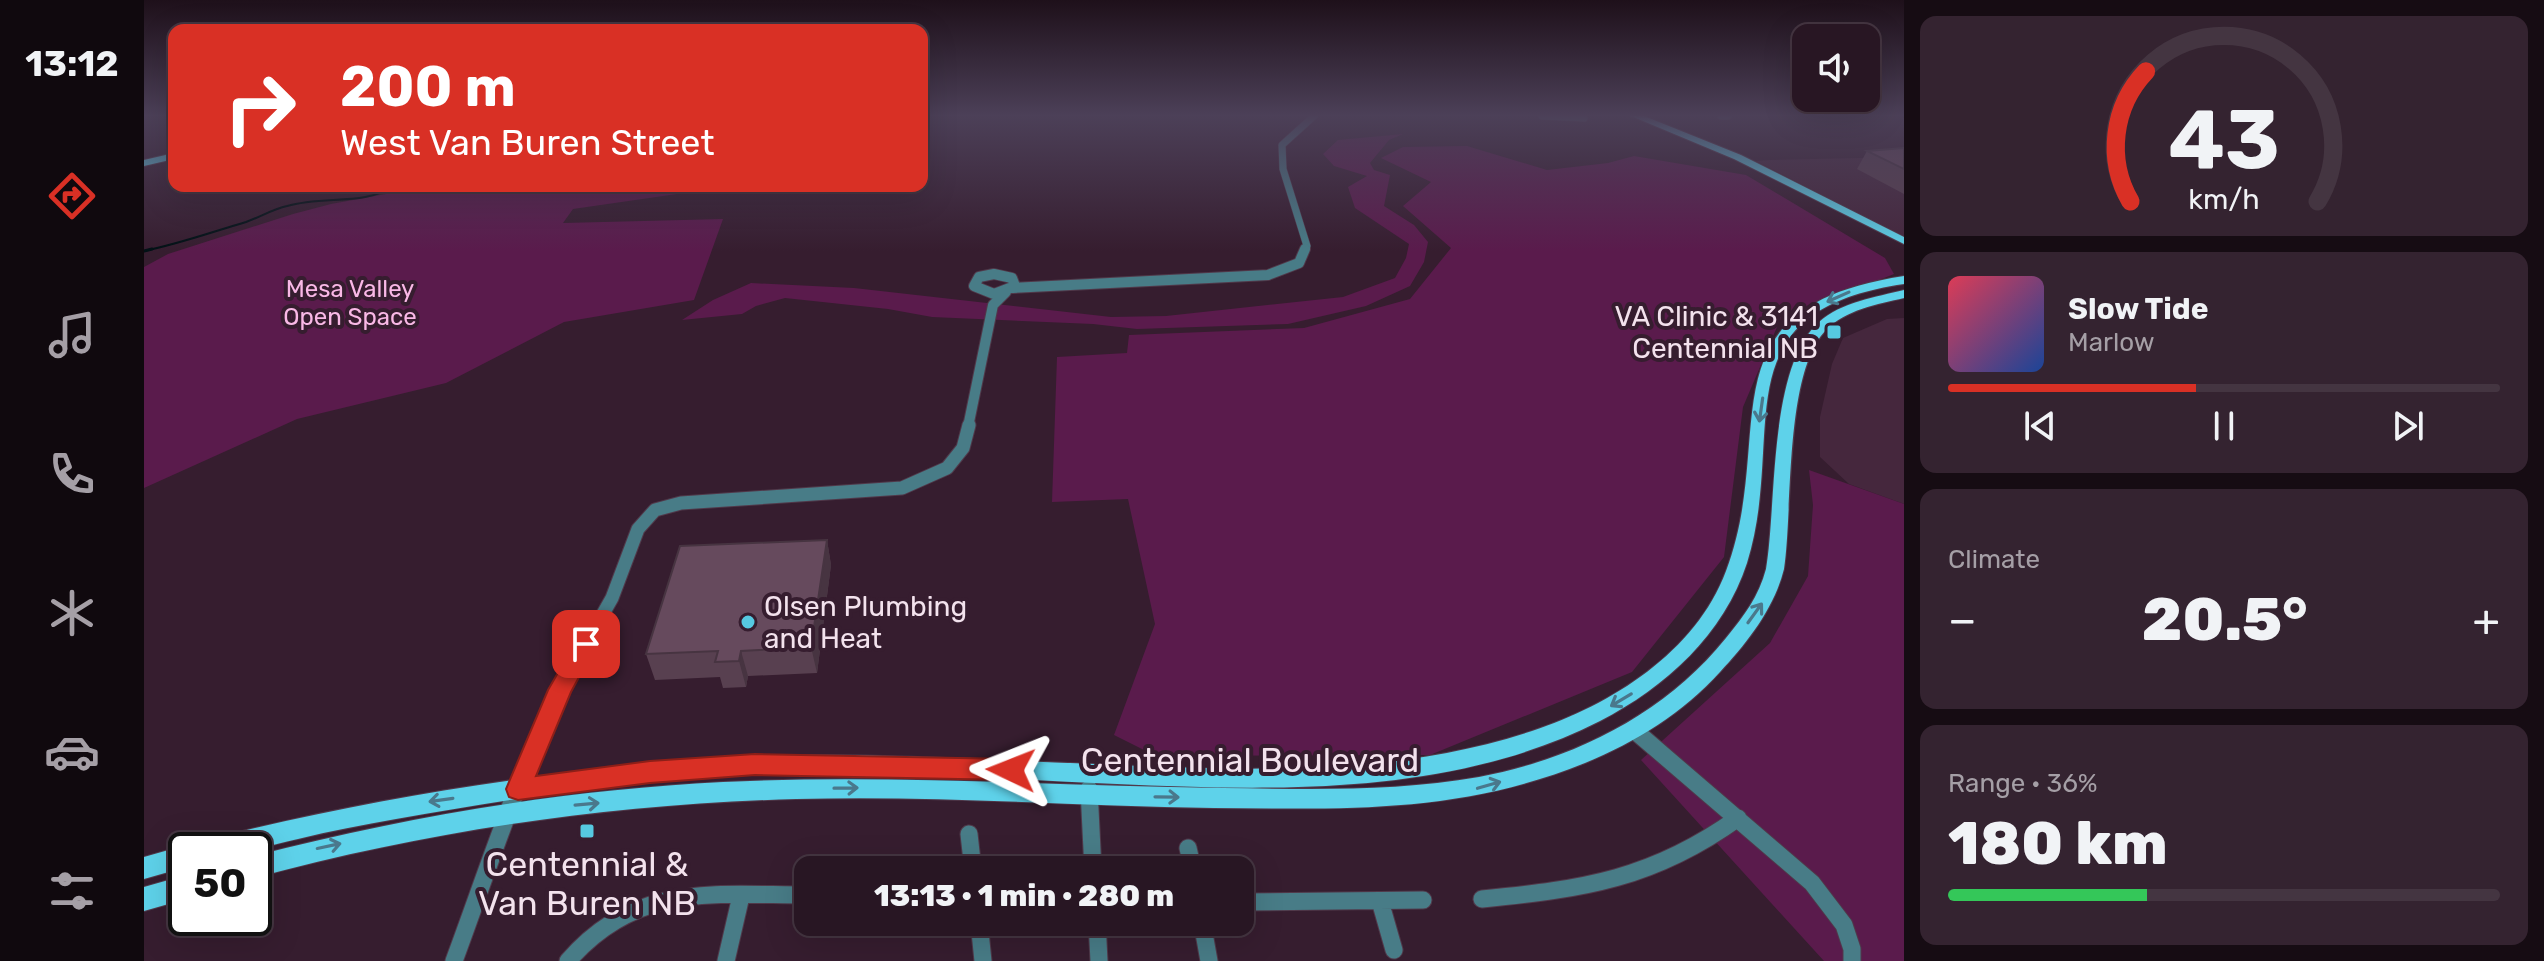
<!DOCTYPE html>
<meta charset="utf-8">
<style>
:root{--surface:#281623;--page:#342330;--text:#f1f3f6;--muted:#a59fa6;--line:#443541;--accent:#d93025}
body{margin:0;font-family:Rubik,sans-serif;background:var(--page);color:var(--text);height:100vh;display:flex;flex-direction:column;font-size:30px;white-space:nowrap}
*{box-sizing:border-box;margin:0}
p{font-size:26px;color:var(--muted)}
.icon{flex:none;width:44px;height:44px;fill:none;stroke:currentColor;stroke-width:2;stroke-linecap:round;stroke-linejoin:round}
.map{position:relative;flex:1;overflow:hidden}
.panel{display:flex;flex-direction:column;gap:16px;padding:16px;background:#160c13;width:640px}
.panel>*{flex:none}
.guide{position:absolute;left:24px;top:24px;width:760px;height:168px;border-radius:16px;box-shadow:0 8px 32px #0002,0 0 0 2px var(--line);background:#d93025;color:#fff;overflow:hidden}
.tools{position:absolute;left:1648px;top:24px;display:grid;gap:16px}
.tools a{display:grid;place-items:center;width:88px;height:88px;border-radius:16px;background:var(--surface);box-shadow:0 8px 32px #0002,0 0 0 2px var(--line);font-size:40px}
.speed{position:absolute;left:24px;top:832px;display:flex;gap:16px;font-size:40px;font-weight:700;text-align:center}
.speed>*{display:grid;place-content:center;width:104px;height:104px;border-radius:50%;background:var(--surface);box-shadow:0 8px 32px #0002,0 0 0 2px var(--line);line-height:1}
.speed .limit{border:4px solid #111;border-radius:12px;background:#fff;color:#111}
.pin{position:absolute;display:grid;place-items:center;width:68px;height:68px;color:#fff;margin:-34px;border-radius:16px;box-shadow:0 4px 12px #0006}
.me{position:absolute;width:88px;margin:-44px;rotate:272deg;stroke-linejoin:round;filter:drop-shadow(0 0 6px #0008)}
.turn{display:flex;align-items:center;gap:28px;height:168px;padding:0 40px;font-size:36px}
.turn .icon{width:104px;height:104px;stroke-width:2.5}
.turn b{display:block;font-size:56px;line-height:68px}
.big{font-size:60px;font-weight:800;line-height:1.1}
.panel .widget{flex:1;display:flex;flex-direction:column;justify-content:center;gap:12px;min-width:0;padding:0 28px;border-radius:16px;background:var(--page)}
.panel .dial{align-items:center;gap:0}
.dial svg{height:208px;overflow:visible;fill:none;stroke:var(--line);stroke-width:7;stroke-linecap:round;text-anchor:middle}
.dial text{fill:var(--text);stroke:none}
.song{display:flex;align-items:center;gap:24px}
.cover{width:96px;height:96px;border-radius:12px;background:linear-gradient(135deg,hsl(350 70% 55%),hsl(220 70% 35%))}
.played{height:8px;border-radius:4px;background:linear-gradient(90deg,var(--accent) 45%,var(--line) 45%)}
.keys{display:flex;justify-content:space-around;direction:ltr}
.heat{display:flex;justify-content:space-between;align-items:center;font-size:44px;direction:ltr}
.charge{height:12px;border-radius:6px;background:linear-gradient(90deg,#34c759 36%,var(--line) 0)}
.trip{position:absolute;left:650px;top:856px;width:460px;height:80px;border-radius:16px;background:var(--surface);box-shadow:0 8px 32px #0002,0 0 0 2px var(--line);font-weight:800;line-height:80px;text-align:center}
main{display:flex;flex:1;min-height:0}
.menu{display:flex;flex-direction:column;width:144px;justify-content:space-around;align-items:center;background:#10090e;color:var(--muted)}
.menu .icon{width:56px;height:56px}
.menu .active{color:var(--accent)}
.menu b{font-size:36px;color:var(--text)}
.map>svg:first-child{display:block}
.built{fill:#45273d}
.green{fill:#5a1b4c}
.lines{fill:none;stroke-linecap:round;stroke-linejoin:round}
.stream-far1{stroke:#011115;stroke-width:2}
.stream{stroke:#011115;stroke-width:3}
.minor-far3-casing{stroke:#50394a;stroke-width:8}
.minor-far2-casing{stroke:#50394a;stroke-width:12}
.minor-far1-casing{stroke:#50394a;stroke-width:15}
.minor-casing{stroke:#50394a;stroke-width:19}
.major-casing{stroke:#50394a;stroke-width:2}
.minor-far3{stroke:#487c87;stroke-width:7}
.minor-far2{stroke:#487c87;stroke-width:10}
.minor-far1{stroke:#487c87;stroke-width:13}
.minor{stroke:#487c87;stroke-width:17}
.major{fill:#5ed2ea;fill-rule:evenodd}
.wall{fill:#584050}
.shaded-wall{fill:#473441}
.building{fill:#664a5d;stroke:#473441;stroke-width:2}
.oneway{stroke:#4a788c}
.route{fill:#d93025;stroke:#8d1f18;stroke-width:2}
.poi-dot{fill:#56c9e1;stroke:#361d2f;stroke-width:3}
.labels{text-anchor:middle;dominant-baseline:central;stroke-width:8;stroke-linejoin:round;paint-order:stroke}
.far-park-label{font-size:24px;fill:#f9b8e6;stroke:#361d2f}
.poi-label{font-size:28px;fill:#f3e2ed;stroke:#361d2f;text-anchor:end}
.near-street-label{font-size:34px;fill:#f3e2ed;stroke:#361d2f}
.near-poi-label{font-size:34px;fill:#f3e2ed;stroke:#361d2f}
</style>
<main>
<nav class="menu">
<b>13:12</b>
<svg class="icon active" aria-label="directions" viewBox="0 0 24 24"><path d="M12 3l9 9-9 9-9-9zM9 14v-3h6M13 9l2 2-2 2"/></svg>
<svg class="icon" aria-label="music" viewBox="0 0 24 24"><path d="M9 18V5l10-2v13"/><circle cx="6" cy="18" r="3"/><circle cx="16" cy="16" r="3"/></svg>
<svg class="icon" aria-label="phone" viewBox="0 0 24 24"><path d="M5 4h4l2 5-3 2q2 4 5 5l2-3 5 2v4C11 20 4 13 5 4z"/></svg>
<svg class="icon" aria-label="climate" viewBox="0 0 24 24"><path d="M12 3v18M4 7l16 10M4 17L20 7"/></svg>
<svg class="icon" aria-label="car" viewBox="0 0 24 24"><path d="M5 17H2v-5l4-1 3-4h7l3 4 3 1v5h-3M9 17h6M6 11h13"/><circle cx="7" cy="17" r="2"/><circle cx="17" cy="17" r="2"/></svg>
<svg class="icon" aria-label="filters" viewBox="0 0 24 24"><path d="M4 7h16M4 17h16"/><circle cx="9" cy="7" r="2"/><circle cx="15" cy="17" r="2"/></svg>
</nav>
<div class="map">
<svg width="1760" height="961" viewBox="0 0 1760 961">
<rect width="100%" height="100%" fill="#361d2f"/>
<path class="built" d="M1760,157V237L1612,161L1625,160Z
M1760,318V504L1705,484L1676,457V417L1688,364L1699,338L1743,319Z"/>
<path class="green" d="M1259,134L1245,140L1226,163L1230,170L1246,175L1240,206L1270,225L1284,242L1280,262L1266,286L1222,306L1144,324L993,329L949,324L788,317L744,309L641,298L612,306L598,314L538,320L569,300L607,283L710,288L967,317L1022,316L1199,297L1251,278L1262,258L1265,244L1211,208L1204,187L1223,176L1190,166L1179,154L1194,140Z
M1323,146L1403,170L1464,163L1490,156L1602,175L1741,258L1750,274L1636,320L1599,407L1580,557L1488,672L1286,755L1012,756L970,735L1011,624L984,499L908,502L913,357L983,353L985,335L1160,328L1266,299L1307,248L1259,206L1287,182L1237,158L1259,147Z
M286,186H559L533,194L429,209L419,223L579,219L550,300L420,322L302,383L153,419L0,488V267L24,254L149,214L187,204Z
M1665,470L1760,504V961H1680L1497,760L1626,643L1664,576L1669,505Z"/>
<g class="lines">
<path class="stream-far1" d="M0,251C35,244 68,232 102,222C116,217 129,209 143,206C180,195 218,206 252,186"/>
<path class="stream" d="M0,251L8,249"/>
<g class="minor-far3-casing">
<path id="minor-far3" d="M1398,116L1440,118L1434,116
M1577,116H1584
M1161,251L1163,246L1139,169L1138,145L1170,116"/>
</g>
<g class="minor-far2-casing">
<path id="minor-far2" d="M850,274L868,278L871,286L850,294L830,286L835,277Z
M869,288L1124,275L1155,263L1161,249
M824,427L849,305L862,292"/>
</g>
<g class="minor-far1-casing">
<path id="minor-far1" d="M434,658L468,598L494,529L511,510L537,503L758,488L803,468L819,448L825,425"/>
</g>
<g class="minor-casing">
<path id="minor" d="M1490,730L1668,883L1700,925L1708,949V961
M945,789L949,870
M825,834L829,870
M1044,848L1049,870
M1338,899C1440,889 1509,879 1594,818
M1236,901L1250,950
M1096,902L1279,900
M835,922L839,961
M953,922L955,961
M1058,922L1065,961
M310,961C348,859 381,751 435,656
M424,961C492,882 569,895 664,895
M582,961L597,896"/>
</g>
<g class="major-casing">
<path id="major" d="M1487,116H1500L1597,155L1760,237V244L1590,159Z
M30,153V159L0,166V160Z
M1760,276V284C1571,312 1644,431 1603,563C1580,634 1522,687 1456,721C1309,796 1134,791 973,784C840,778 705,767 571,776C464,784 358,800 252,819C219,825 186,831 154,839C138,842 121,848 105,850C88,852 71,850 54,850L58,842L66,839C188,808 312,786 438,771C513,762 589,754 666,755C769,755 871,761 974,765C1112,771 1256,775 1388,731C1467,705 1552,652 1582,571C1635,431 1552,308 1760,276Z
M1760,290V298C1734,304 1701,310 1682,330C1640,373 1649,510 1640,569C1630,609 1603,643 1576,672C1539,713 1492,742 1441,763C1315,814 1202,809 1070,808C931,806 791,795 652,799C468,804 288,830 110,878V856C264,816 420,790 579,782C745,774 911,786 1078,788C1164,789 1250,792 1335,777C1430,759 1521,714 1582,638C1600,616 1615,596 1622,569C1633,505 1624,367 1675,322C1697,302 1732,297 1760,290Z
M42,845L51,850H42V867L0,879V857Z
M42,875V899L0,911V887Z"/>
</g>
<use href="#minor-far3" class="minor-far3"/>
<use href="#minor-far2" class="minor-far2"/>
<use href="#minor-far1" class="minor-far1"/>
<use href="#minor" class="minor"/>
<use href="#major" class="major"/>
</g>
<path class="wall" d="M1760,148V194L1713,169L1723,151Z
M683,540L687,565L673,673L604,676L602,687L579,688L576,677L511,680L502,654Z"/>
<path class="shaded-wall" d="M683,540L687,565L673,673L667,647Z
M597,651L604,676L602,687L595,661Z"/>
<path class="building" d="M1760,148V169L1723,151Z
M683,540L667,647L597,651L595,661L571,662L574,651L502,654L536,546Z"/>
<defs><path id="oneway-shaft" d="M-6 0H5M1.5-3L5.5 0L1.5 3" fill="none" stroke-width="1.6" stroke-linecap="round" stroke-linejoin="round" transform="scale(2)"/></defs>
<g class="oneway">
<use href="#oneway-shaft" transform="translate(1694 297) rotate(156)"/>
<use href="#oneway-shaft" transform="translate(1617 410) rotate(98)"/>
<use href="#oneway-shaft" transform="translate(1611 613) rotate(-54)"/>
<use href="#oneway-shaft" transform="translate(1477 700) rotate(149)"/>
<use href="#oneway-shaft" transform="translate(1345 785) rotate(-16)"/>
<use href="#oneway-shaft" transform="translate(702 788) rotate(-1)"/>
<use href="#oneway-shaft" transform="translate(1023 797) rotate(1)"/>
<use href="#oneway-shaft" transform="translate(297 800) rotate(172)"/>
<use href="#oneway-shaft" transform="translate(443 804) rotate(-5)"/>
<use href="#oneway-shaft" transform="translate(185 846) rotate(-12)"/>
</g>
<linearGradient id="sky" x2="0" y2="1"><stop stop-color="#1e101a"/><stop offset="0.46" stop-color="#4c4058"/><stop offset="1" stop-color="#4c4058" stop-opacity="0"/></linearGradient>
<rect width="1760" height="251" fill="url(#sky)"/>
<path class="route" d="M442,636L450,638L453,644L427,692L392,776L506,761L611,754L867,759L876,762L879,770L876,777L867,780L611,775L506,783L374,800L365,797L362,789L404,690L434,638Z"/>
<g class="poi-dot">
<rect x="1682" y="324" width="16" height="16" rx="4"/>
<circle cx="604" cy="622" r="8"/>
<rect x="435" y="823" width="16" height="16" rx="4"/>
</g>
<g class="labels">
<g class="far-park-label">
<text x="206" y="289">Mesa Valley<tspan x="206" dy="28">Open Space</tspan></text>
</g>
<g class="poi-label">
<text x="1674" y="316">VA Clinic &amp; 3141<tspan x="1674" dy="32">Centennial NB</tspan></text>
<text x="620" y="606" text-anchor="start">Olsen Plumbing<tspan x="620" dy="32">and Heat</tspan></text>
</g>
<g class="near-street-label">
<text x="1106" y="760">Centennial Boulevard</text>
</g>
<g class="near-poi-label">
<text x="443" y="864">Centennial &amp;<tspan x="443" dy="39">Van Buren NB</tspan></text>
</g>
</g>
</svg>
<div class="tools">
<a><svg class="icon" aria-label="sound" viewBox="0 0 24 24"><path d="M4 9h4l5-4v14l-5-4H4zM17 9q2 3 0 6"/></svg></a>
</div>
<div class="speed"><div class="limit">50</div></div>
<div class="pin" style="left:442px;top:644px;background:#d93025"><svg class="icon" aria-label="arrive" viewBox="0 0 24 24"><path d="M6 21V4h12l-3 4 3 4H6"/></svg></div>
<svg class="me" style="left:867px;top:770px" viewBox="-20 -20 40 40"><path d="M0-17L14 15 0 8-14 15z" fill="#d93025" stroke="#fff" stroke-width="4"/></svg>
<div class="trip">13:13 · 1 min · 280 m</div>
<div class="guide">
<div class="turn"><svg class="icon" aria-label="right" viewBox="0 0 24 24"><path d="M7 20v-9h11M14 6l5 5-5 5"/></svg><div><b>200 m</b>West Van Buren Street</div></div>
</div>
</div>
<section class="panel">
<div class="widget dial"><svg viewBox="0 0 100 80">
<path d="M14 69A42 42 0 1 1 86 69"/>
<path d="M14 69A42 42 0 0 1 20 19" stroke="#d93025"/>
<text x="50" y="56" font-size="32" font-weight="700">43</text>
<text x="50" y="72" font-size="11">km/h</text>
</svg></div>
<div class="widget">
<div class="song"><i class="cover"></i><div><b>Slow Tide</b><p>Marlow</p></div></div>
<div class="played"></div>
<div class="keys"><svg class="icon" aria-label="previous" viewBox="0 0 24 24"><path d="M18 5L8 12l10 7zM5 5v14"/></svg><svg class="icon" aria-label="pause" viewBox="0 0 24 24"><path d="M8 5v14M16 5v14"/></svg><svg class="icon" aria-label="next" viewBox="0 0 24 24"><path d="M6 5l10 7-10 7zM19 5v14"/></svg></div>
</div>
<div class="widget"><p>Climate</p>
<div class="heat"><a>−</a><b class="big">20.5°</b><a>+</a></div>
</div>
<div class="widget"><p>Range · 36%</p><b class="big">180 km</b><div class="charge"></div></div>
</section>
</main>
